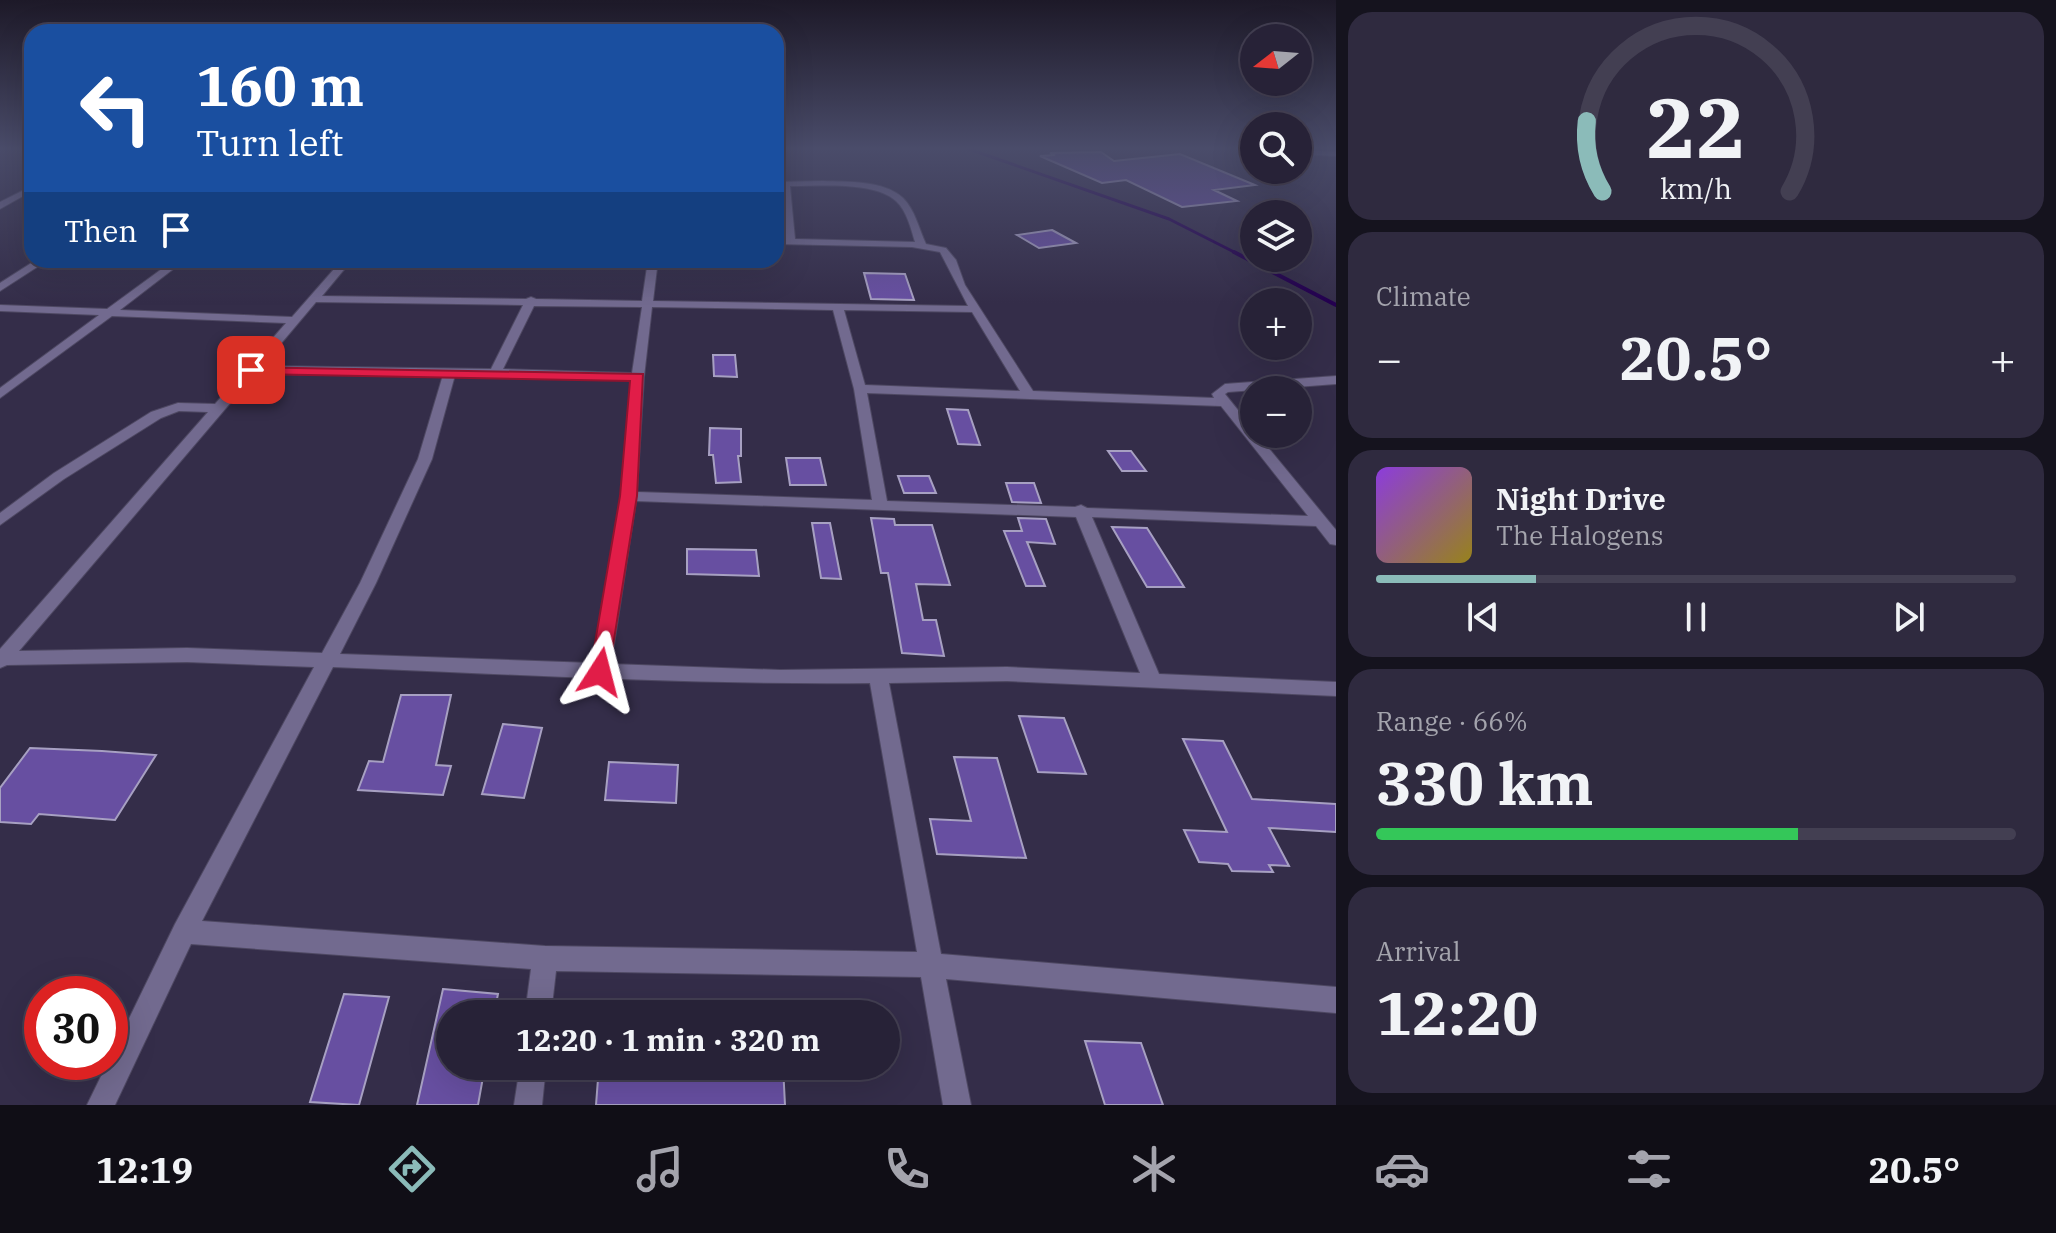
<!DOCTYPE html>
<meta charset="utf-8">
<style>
:root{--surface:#272237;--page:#2f2a3f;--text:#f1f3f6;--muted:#a4a4ad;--line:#433f52;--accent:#8bbbb9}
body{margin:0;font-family:"IBM Plex Serif",serif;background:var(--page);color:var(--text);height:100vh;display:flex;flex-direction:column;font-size:30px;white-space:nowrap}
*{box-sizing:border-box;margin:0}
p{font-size:26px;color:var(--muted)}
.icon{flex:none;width:44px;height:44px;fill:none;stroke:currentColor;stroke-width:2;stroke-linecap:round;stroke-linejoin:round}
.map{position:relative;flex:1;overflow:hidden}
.panel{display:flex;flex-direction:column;gap:12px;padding:12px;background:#15131e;width:720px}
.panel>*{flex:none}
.guide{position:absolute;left:24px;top:24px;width:760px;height:244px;border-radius:24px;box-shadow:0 8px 32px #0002,0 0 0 2px var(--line);background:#1a4fa0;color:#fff;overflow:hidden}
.needle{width:52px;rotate:253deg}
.buttons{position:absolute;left:1240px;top:24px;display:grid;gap:16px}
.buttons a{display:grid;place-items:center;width:72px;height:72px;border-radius:50%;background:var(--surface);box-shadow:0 8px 32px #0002,0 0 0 2px var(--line);font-size:40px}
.speed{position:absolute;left:24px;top:976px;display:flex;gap:16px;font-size:40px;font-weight:700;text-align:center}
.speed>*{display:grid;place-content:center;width:104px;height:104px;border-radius:50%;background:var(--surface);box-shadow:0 8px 32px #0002,0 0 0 2px var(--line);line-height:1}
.speed .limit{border:12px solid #d22;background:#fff;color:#111}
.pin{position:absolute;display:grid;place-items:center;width:68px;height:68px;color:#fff;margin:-34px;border-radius:16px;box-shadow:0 4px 12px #0006}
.me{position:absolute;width:88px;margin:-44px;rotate:9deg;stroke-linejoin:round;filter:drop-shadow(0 0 6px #0008)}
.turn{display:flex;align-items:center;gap:28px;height:168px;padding:0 40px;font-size:36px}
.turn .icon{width:104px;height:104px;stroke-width:2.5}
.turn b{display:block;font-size:56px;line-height:68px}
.then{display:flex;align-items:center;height:76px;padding:0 40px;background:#0003;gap:16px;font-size:30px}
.big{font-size:60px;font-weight:700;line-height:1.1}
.panel .card{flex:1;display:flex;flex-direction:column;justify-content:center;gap:12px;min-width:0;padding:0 28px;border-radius:24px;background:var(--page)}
.panel .dial{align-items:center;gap:0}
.dial svg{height:208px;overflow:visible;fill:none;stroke:var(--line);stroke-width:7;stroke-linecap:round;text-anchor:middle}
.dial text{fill:var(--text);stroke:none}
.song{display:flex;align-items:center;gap:24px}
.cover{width:96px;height:96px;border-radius:12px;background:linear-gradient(135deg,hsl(270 70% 55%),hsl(50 70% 35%))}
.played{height:8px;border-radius:4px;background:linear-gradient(90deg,var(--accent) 25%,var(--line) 25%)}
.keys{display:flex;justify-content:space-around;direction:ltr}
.heat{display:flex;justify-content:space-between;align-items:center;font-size:44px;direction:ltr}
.charge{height:12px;border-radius:6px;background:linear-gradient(90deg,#34c759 66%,var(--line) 0)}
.trip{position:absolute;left:436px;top:1000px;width:464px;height:80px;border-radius:40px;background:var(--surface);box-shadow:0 8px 32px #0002,0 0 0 2px var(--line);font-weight:700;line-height:80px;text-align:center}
.tabs{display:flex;height:128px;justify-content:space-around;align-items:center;background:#100e16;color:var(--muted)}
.tabs .icon{width:56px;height:56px}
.tabs .selected{color:var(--accent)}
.tabs b{font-size:36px;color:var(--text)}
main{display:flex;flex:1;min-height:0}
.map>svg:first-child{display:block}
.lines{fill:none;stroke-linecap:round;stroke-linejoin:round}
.stream-far1{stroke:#240050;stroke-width:3}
.stream{stroke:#240050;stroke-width:4}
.building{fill:#674fa1;stroke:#a7a0c2;stroke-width:2}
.street-casing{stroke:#4e4862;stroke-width:2}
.street{fill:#726a8f;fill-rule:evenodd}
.route{fill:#e11d48;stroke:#92132f;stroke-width:2}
</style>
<main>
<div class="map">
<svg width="1336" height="1105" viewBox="0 0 1336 1105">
<rect width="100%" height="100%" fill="#342d49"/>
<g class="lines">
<path class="stream-far1" d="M966,148L1169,219L1238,254"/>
<path class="stream" d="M1234,252L1336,305"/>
</g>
<path class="building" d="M1101,152L1114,161L1180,154L1255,185L1214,190L1237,201L1182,207L1126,180L1102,183L1040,156L1055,155L1050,153Z
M1052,230L1076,243L1039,248L1017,235Z
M864,273L905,274L914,300L871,299Z
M713,355H735L737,377L714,376Z
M947,409L968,410L980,445L958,444Z
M710,428L741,429V456H738L741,482L716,483L713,455H709Z
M1108,451H1131L1146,471H1122Z
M786,458H820L826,485H790Z
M898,476H929L936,493H904Z
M1006,483H1034L1041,503L1012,502Z
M871,518L894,519L895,525H932L950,585L916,584L923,620H936L944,656L902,653L888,573H881Z
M1018,518L1046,519L1055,544L1027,542L1045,586H1026L1004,531H1022Z
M812,523H830L841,579L821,578Z
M1112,527L1147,528L1184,587H1147Z
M687,549L756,550L759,576L687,574Z
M401,695H451L436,765L451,766L443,795L358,790L369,761L383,762Z
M1019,716L1064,718L1086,774L1038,772Z
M503,724L542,728L524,798L482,794Z
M1183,739L1223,741L1252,799L1336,804V832L1269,828L1289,866L1269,865L1273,872L1232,871L1228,864L1199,862L1184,830L1227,832Z
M30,748L102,751L156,755L115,820L39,814L31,824L0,822V788Z
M954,757L997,758L1026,858L937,854L930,819L971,821Z
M609,762L678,765L676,803L605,800Z
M443,989L498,994L494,1014H450V1066H485L478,1105H417Z
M344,994L389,997L359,1105L310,1102Z
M1085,1041L1141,1043L1163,1105H1105Z
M599,1066H783L785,1105H596Z"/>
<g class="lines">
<g class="street-casing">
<path id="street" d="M1237,148H1254V151Z
M1298,150L1336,152V156L1298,154Z
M823,181C847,182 884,180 903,198C915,210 919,229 926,244L946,248L956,260L965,285L1033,391L1214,398L1212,394L1225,384L1336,376V384L1228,392L1225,394L1254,430V434H1257L1336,530V545L1330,544L1316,526L1092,517L1159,674L1336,682V696L1007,681L889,683L941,954L1336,987V1013L946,979L971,1105H943L921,977L556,971L551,1014H525L531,969L191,944L115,1105H87L175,924L314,667L187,662L7,665L0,668V649L208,412L179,411L161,418L64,479L0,525V513L54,473L151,412L178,403L215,404L286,323L112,316L0,398V388L99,315L0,311V305L107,309L174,260H185L120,310L292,317L342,260H352L322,296L526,299L531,297L536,299L642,301L648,260H658L653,301L968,306L940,252L912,247L776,244V238H786L782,186H776V182ZM790,186C818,186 875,181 896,201C907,211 911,229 915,242L795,239ZM316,302L523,305L491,369L262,366ZM534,306L642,307L632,373L503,369ZM652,307L833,310L854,389L872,500L637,492L644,377ZM844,310L972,312L1020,391L865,385ZM255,374L443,375L418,459L360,583L322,653L187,648L19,651ZM455,375L632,380L622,496L592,663L340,654L376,583L432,459ZM867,393L1221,406L1308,516L1087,508L1081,505L1075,507L887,501ZM636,501L1076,517L1140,673L1007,667L780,670L611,664ZM333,667C512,674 690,685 870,683L917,952L545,946L202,921Z
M32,186V191L0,209V202Z
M36,260H48L0,291V283Z
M520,1066H546L542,1105H514Z"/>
</g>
<use href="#street" class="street"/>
</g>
<linearGradient id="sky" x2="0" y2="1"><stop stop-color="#1d1928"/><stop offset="0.49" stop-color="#4a4c6a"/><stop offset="1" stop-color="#4a4c6a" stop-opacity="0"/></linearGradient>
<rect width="1336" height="303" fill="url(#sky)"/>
<path class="route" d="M246,367L643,374L637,496L608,677L600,680L590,672L620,496L630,381L251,374L244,370Z"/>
</svg>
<div class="buttons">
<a><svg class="needle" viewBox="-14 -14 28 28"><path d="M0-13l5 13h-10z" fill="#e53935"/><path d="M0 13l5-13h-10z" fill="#a4a4ad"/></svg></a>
<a><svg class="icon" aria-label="search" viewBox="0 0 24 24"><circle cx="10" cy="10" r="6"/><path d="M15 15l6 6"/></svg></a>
<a><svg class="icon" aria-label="layers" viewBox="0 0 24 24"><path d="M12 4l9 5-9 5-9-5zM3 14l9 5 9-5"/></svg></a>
<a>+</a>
<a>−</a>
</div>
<div class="speed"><div class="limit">30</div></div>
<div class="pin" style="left:251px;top:370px;background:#d93025"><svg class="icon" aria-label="arrive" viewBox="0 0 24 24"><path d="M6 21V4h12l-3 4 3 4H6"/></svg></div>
<svg class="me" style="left:600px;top:672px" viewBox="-20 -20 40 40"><path d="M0-17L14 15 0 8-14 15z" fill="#e11d48" stroke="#fff" stroke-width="4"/></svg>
<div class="trip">12:20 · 1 min · 320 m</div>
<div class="guide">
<div class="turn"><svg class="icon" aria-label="left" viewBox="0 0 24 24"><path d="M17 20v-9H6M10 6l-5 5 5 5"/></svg><div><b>160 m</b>Turn left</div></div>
<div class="then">Then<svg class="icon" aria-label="arrive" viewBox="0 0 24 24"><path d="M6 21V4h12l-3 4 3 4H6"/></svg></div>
</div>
</div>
<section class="panel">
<div class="card dial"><svg viewBox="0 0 100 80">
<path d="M14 69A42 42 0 1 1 86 69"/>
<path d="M14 69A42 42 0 0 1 8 42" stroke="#8bbbb9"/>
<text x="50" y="56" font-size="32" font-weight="700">22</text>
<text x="50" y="72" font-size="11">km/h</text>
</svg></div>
<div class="card"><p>Climate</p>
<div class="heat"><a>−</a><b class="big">20.5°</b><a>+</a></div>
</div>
<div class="card">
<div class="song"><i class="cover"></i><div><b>Night Drive</b><p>The Halogens</p></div></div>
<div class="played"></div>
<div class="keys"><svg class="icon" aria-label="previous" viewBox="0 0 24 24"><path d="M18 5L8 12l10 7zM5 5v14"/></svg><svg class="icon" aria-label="pause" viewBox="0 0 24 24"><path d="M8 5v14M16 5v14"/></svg><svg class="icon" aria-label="next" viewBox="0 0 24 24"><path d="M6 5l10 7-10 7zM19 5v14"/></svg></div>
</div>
<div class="card"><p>Range · 66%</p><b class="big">330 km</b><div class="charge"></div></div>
<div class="card"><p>Arrival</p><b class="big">12:20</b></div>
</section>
</main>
<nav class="tabs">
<b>12:19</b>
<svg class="icon selected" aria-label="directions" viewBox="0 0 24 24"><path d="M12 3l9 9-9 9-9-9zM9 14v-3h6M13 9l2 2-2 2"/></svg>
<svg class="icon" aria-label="music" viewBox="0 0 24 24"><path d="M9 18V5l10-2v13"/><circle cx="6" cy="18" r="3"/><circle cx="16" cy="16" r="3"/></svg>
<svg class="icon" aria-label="phone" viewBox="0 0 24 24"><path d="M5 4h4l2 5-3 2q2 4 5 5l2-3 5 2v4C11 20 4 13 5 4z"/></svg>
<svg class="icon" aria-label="climate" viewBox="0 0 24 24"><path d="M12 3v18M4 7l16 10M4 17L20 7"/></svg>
<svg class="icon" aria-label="car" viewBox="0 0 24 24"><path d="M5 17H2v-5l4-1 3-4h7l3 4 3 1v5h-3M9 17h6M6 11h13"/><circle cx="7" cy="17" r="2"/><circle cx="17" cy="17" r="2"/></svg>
<svg class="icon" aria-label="filters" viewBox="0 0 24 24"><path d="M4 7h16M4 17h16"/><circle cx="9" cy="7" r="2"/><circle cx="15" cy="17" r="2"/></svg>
<b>20.5°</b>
</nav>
